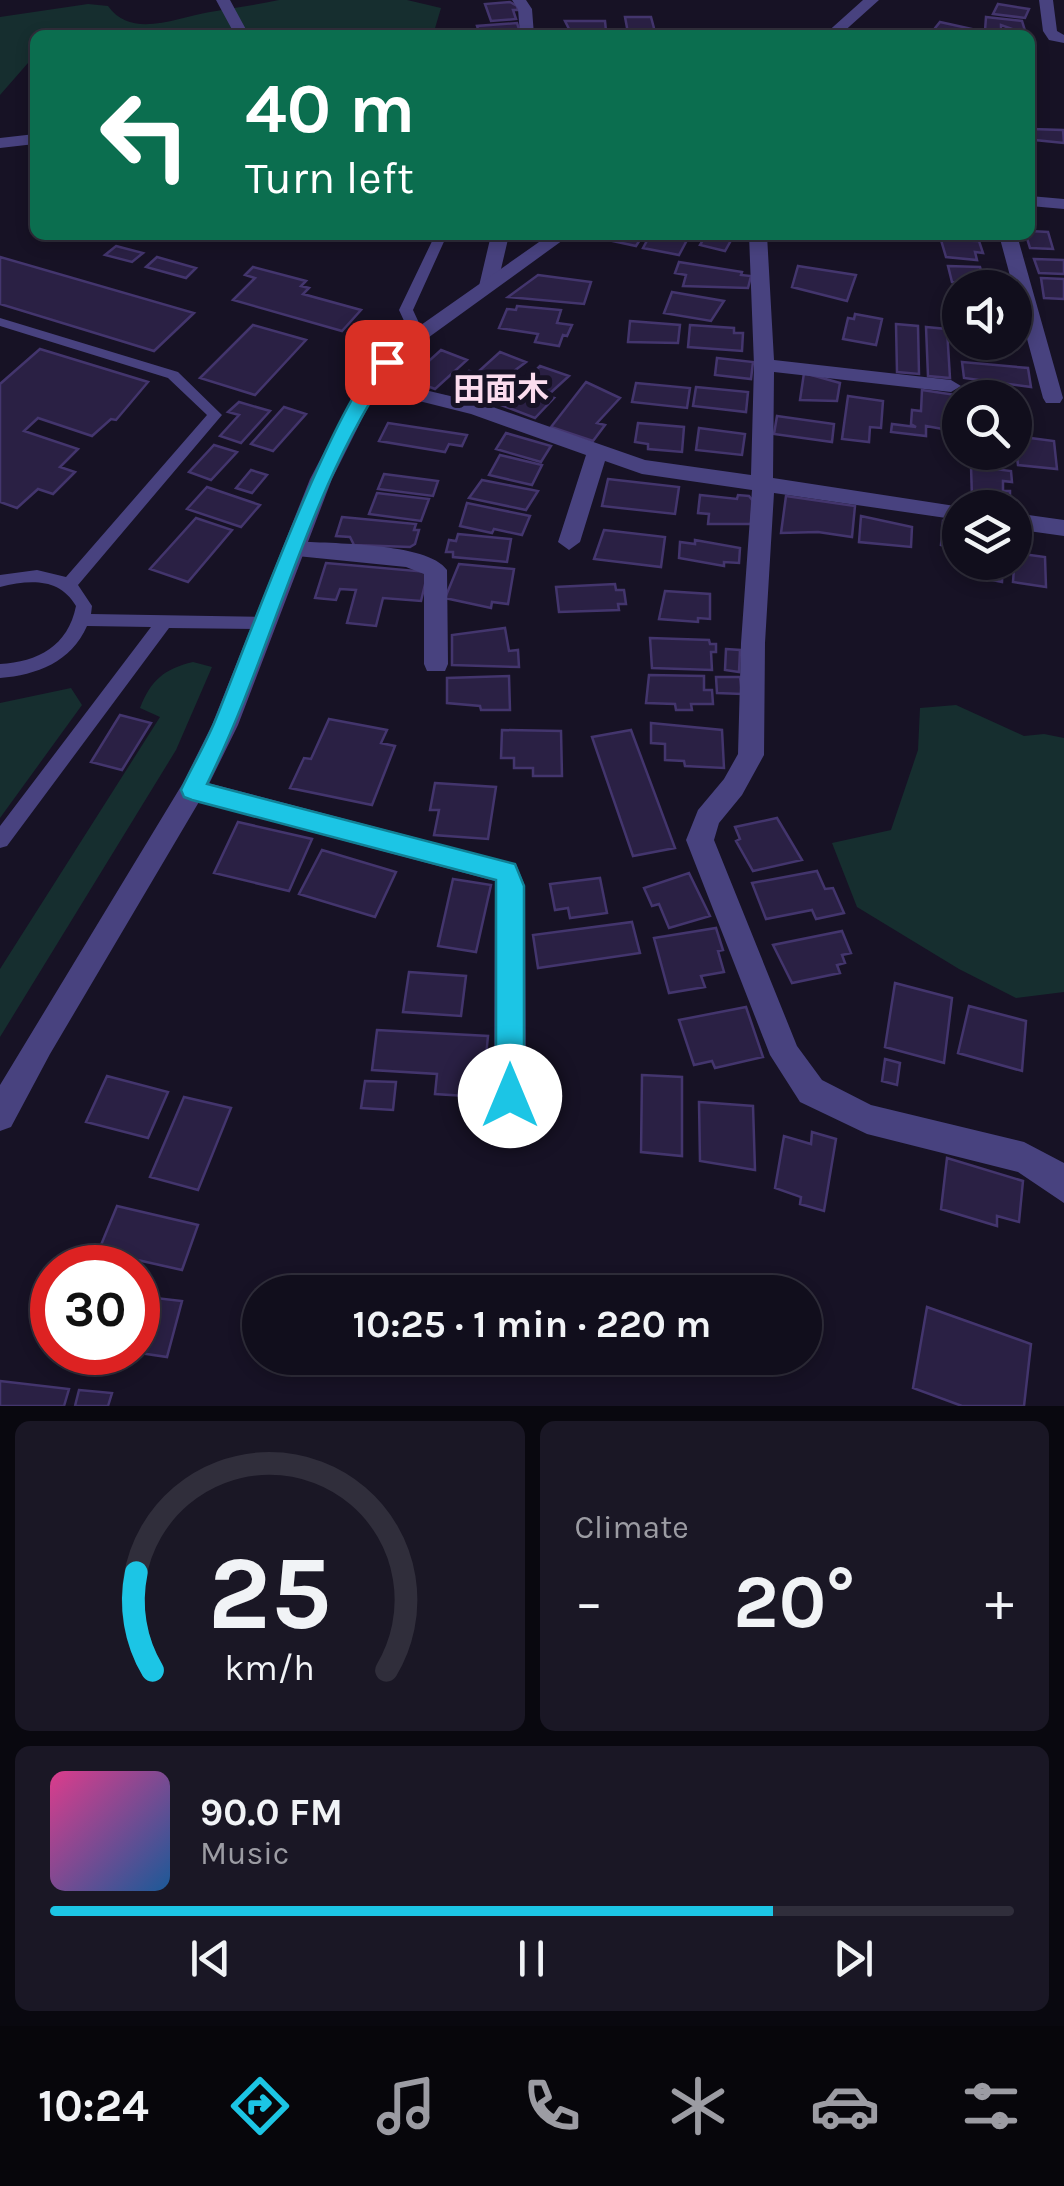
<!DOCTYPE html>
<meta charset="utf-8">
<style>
:root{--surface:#110e1c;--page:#1a1725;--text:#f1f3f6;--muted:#9c9ca3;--line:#302e3b;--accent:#1cc5e5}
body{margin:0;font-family:Karla,"Noto Sans JP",sans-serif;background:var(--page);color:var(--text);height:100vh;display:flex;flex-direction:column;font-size:38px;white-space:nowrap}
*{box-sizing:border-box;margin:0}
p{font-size:32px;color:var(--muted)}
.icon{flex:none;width:55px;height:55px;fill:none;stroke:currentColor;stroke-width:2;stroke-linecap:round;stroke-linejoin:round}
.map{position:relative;height:1406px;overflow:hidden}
.panel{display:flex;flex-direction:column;gap:15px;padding:15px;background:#09080f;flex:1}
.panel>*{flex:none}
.banner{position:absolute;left:30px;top:30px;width:1005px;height:210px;border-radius:15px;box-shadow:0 5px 15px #0003,0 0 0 2px var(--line);background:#0b6e4f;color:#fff;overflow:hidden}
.tools{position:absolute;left:942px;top:270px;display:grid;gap:20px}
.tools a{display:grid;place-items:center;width:90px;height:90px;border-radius:50%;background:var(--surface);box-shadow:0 5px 15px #0003,0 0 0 2px var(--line);font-size:50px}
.speed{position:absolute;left:30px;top:1245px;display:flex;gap:20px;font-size:50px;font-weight:700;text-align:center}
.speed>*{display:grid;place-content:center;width:130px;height:130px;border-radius:50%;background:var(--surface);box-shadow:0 5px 15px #0003,0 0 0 2px var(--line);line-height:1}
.speed .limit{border:15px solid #d22;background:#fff;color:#111}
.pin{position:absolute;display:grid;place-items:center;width:85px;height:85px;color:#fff;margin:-42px;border-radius:20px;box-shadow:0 5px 15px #0006}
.me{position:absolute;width:110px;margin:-55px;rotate:0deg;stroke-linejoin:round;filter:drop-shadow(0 0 8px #0008)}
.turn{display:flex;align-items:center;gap:35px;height:210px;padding:0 50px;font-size:45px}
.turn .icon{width:130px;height:130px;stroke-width:2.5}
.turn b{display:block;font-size:70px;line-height:85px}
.big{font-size:75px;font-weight:700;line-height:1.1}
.panel .widget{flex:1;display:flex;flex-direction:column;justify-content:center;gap:15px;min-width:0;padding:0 35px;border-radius:15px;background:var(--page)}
.panel .dial{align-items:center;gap:0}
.dial svg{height:260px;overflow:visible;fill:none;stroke:var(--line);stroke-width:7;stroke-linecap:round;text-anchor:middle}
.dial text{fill:var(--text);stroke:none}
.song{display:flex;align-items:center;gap:30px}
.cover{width:120px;height:120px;border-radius:15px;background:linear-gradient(135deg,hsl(330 70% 55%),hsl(210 70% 35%))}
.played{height:10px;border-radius:5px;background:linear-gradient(90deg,var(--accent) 75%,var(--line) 75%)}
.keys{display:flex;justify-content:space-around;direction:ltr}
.heat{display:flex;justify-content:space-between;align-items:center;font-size:55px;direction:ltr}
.panel .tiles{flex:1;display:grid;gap:15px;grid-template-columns:1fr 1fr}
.widget:last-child{grid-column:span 2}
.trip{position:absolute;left:242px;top:1275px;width:580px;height:100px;border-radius:50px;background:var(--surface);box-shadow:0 5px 15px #0003,0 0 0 2px var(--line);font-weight:700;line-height:100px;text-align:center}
.tabs{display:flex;height:160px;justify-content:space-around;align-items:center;background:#07060b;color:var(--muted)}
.tabs .icon{width:70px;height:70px}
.tabs .current{color:var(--accent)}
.tabs b{font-size:45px;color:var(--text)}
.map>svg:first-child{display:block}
.green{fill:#162e2f}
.building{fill:#2a2044;stroke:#43356d;stroke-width:2.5}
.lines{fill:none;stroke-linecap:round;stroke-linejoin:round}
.service{fill:#48427f;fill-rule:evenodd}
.minor{fill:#48427f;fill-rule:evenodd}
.tertiary{fill:#48427f;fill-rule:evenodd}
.route{fill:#1cc5e5;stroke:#128095;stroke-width:2.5}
.labels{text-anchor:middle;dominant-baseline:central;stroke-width:10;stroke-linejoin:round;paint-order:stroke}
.quarter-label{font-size:32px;font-weight:bold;fill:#fbdcee;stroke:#171225}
</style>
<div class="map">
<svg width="1064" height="1406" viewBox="0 0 1064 1406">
<rect width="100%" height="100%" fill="#171225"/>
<path class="green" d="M279,0H407L441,8L433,35L291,30L288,35H35V61L28,63L0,95V17L88,4L108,6C132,40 177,17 210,12C233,8 256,5 279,0Z
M193,662L212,667L176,750L0,1037V969L160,717L140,708C151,680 164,669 193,662Z
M71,688L82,705L0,818V703Z
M956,705L1024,736L1044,734L1064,738V992L1016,998L959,969L857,907L832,843L891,830L918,750L920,708Z"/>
<path class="building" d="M510,2L517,6L518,10H513L516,19L491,21L485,4Z
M998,4L1029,9L1025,18L993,14Z
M625,17H651L655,32L628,33Z
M986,17L1022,21L1026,34L1001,25V33L985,31Z
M565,21H605L606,31H570Z
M940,22L972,29L967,35L932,32Z
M517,23L520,32L480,35L477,26Z
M1031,129L1063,130L1064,143L1035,140Z
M1030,231L1048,232L1053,249L1030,248L1026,235Z
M606,235H643L636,246L603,239Z
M650,235H664L687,240L679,255L643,248Z
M706,235H734L725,251L700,245Z
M941,240L979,241L983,253L975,252L977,260L946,257Z
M116,246L143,253L132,262L105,255Z
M0,257L194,313L154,351L0,304Z
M157,257L196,268L186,278L146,267Z
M1034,259L1064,260V274L1039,273Z
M679,262L742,272L741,275L751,276L748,288L683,286L686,275L675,273Z
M798,266L856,275L847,301L792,287Z
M948,266L980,267L985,283L952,282Z
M253,267L306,281L301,286L309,288L303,294L361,310L342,331L233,300L255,278L245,275Z
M538,275L591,282L584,304L508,297Z
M1041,278L1064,279V299L1044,298Z
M672,292L724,301L711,321L664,313Z
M517,306L561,310L557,323L572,325L567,336L563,335L559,346L535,342L538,334L499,328L507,309L516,310Z
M855,314L882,319L876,345L843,339L848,318L854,319Z
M630,321L680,325L678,343L628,342Z
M896,324L918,326L919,374L897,372Z
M253,325L306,340L255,395L200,378Z
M690,325L734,328V333H743L742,351L688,347Z
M926,327L947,329L950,378L928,376Z
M40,349L148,382L116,420L111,419L92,436L38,418L24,431L78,449L60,467L75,472L53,494L38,489L17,508L0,502V384Z
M441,350L467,360L435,389L409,379Z
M500,352L526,362L502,380L479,371Z
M717,358L753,362L751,379L715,375Z
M962,362L1028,368L1031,387L964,378Z
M540,366L569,376L547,396L554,398L535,418L501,405Z
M469,371L503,385L485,401L453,385Z
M804,373L840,383L837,401L800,400Z
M586,382L620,398L597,423L605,425L593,441L551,427Z
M636,383L690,388L687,408L632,402Z
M696,387L748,392L746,412L693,406Z
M922,390L956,395L954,431L926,426V436L891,432L892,424L916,427L911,424L912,410L921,411Z
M848,396L883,401L881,428L870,427L869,442L842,439Z
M239,402L270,411L241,443L220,436L239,415L228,412Z
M284,407L306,414L273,451L251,444Z
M777,416L834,424L832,442L774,434Z
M388,423L467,435L462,446L449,444L445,452L379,441Z
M638,423L684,427L682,452L648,449V444L635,442Z
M699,428L745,434L742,455L696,450Z
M506,433L551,446L541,462L496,449Z
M1015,436L1054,441L1057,469L1018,465L1017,457L981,452H1015Z
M214,445L237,452L211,480L189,472Z
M500,455L542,465L532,485L489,475Z
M971,466L1011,471L1012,482L1003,481V491H1010V499L1004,498V506L972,498Z
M251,470L267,475L252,493L236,488Z
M384,474L438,481L433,496L378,489Z
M608,479L679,487L675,514L602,506Z
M482,480L538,491L526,510L469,498Z
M207,487L260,505L241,527L187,509Z
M377,493L429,499L421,521L369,514Z
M700,495L737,499L738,495L749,496L753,501L751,524H708L709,514L698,513Z
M786,496L855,506L852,537L818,532L781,533Z
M467,503L530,516L522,535L494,529L492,533L460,526Z
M861,516L912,527L911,547L859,542Z
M342,517L416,524L414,530H419L415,544L410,547L354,545L350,537L336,536Z
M196,518L232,530L188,582L150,569Z
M943,521L960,524V549L941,545Z
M604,530L665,537L661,567L594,559Z
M458,534L511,539L507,562L453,557V552H446L449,540L456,541Z
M695,540L740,548L739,563L724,562V566L679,558L680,542L695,544Z
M1015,553L1045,557L1046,587L1013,582Z
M983,562L1003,564L1002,582L982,578Z
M326,563L428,572L421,601L383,598L376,626L347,623L356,590L340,589L336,600L315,598Z
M459,564L514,569L508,604L492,602L491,608L445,598Z
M615,584L616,590H624L626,604H618L619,610L559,612L556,587Z
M665,591L710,594V619L698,618V622L659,619Z
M505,628L509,651L518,650L519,667L452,665V635Z
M650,638L709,640L710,644H716V652H711L712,670L652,668Z
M726,649L740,650L739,672L725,670Z
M649,675L704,676V690H712L713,704H691L692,710H676L675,704L646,703Z
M509,676L510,710H481L480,706L447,703V678Z
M716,677H740L742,694L717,693Z
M120,715L151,723L122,770L91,762Z
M329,719L387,730L381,743L395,746L372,805L290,788L304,758L311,759Z
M651,723L722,730L724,768L685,766L684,761L665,760V744L651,743Z
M502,730L561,731L562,776H533V768H514V758H501Z
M631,730L675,848L633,856L592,737Z
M435,783L496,787L488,839L434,835L439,810H430Z
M777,818L802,860L753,871L736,841L740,839L735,827Z
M238,822L312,839L289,891L214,873Z
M322,850L396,872L375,917L299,894Z
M817,871L825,889L833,888L844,913L816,919L812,910L766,919L752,883Z
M689,873L710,916L669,928L659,904L652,906L644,888Z
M600,878L607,913L570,918L568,908L555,910L550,884Z
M453,879L491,885L476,952L438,946Z
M632,922L640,953L538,968L533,935Z
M716,928L723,950L718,951L724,972L701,976L705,987L669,993L654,938Z
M842,931L851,953L842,955L845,963L837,965L840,973L792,983L773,945Z
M409,972L466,976L461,1016L403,1012Z
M895,983L952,998L944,1063L885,1047Z
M969,1006L1026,1021L1022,1071L958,1053Z
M746,1007L763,1057L715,1068L712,1061L694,1065L679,1020Z
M377,1030L488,1036L482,1097L435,1094L437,1074L372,1070Z
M885,1059L900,1063L897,1085L882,1081Z
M642,1075L682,1077V1156L641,1152Z
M107,1076L168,1092L148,1138L86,1122Z
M365,1081L396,1082L393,1110L361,1108Z
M184,1097L231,1108L198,1190L150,1177Z
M699,1102L753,1106L755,1170L700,1161Z
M812,1132L836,1139L824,1211L800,1204L801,1197L775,1188L784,1136L811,1144Z
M947,1158L1023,1181L1019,1222L997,1216V1226L941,1209Z
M117,1206L198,1225L182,1270L133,1259L130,1268L94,1262Z
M138,1296L182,1301L167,1357L133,1352H138Z
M927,1307L1031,1344L1024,1406H962L913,1388Z
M0,1381L69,1389L64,1406H0Z
M79,1390L112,1393L108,1406H75Z"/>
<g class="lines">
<path class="service" d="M435,235H447L413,310L425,336L418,340L411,336L399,310Z
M0,318L178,372L222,415L78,585L92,606L91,614L266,617L274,623L266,629L169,628L7,846L0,848V826L151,627L87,626C71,662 37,675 0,678V664C38,662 68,646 76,606C59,577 29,580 0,587V575L37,570L66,577L207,415L168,378L0,326Z"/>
<path class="minor" d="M216,0H230L249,35H235Z
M512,0H526L532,9L534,35H520L518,9Z
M1039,0H1053L1057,31L1064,35V43L1049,40L1043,31Z
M35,134V144L0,148V138Z
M1030,196L1064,199V209L1030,206Z
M491,235H509L497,286L488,292L479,286Z
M749,235H767L774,360L951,380L961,386L951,392L774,372L773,478L968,508H960V520L774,493L765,643L764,755L742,795L719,823L714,840L797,1046L822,1080L871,1105L1024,1142L1064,1163V1203L1018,1172L867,1134L800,1102L770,1055L686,840L698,810L724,779L738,754L741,643L752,490L642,474L605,461L580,542L569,550L558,542L586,455L471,414L363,387L360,383L370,377L484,404L645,460L751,475L754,365Z
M999,235H1017L1063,398L1060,403H1046L1043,398Z
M1015,513L1064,520V536L1015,529Z
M295,541C329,544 428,542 447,570L448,664L445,671H427L424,664V574L406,567L287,555L284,549Z
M193,779L516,864L525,886L526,1096L521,1107L510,1111L499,1107L494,1096L495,881L184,798L180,790L184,782Z"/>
<path class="tertiary" d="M863,0H879L840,35H824Z
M549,235H570L425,340L379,385L332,479L238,725L206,790L50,1054L11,1127L0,1131V1085L183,783L212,725L310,479L360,383L380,358L411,332Z"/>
</g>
<path class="route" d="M387,356L396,362C307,488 275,647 207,784L515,864L524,886V1096L520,1106L510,1110L500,1106L496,1096V880L192,800L184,797L181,790C192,767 205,745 215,721C239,665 344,371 387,356Z"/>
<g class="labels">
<g class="quarter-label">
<text x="501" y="389">田面木</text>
</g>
</g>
</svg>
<div class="tools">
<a><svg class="icon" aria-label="sound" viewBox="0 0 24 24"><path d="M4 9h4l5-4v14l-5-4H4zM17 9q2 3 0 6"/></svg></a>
<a><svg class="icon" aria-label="search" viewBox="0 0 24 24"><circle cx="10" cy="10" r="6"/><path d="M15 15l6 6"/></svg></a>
<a><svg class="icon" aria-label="layers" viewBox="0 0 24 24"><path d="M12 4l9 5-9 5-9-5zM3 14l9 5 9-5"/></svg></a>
</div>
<div class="speed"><div class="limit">30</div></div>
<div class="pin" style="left:387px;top:362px;background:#d93025"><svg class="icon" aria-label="arrive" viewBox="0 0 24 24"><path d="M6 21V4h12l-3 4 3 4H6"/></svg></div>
<svg class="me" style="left:510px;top:1096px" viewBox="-20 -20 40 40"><circle r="19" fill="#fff"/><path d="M0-13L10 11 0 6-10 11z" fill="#1cc5e5"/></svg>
<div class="trip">10:25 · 1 min · 220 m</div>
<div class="banner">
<div class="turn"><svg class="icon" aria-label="left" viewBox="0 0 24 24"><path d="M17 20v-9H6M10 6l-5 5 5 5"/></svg><div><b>40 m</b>Turn left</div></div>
</div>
</div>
<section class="panel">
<div class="tiles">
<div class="widget dial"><svg viewBox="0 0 100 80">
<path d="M14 69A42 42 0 1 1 86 69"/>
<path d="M14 69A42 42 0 0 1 9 39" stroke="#1cc5e5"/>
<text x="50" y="56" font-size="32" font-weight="700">25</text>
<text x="50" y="72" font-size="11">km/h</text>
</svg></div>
<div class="widget"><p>Climate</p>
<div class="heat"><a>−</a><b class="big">20°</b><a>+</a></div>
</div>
<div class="widget">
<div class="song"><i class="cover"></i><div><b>90.0 FM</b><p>Music</p></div></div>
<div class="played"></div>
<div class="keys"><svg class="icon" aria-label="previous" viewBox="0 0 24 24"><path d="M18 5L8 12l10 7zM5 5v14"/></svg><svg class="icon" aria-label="pause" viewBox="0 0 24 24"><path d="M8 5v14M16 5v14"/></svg><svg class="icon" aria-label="next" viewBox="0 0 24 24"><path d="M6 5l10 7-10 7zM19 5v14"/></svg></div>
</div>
</div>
</section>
<nav class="tabs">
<b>10:24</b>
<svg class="icon current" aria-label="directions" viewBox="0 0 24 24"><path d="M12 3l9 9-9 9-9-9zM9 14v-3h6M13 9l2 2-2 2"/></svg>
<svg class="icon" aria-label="music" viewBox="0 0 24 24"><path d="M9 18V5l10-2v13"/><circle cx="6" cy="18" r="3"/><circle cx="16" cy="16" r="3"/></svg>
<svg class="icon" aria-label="phone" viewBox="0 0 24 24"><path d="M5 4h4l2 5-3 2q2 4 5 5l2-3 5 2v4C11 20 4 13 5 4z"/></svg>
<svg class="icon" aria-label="climate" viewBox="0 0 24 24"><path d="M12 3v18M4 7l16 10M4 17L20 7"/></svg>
<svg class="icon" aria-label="car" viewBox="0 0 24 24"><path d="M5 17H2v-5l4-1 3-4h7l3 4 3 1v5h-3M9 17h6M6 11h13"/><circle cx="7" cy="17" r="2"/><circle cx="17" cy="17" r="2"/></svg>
<svg class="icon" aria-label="filters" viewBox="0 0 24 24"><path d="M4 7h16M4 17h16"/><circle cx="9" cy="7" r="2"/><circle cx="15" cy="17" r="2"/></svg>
</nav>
